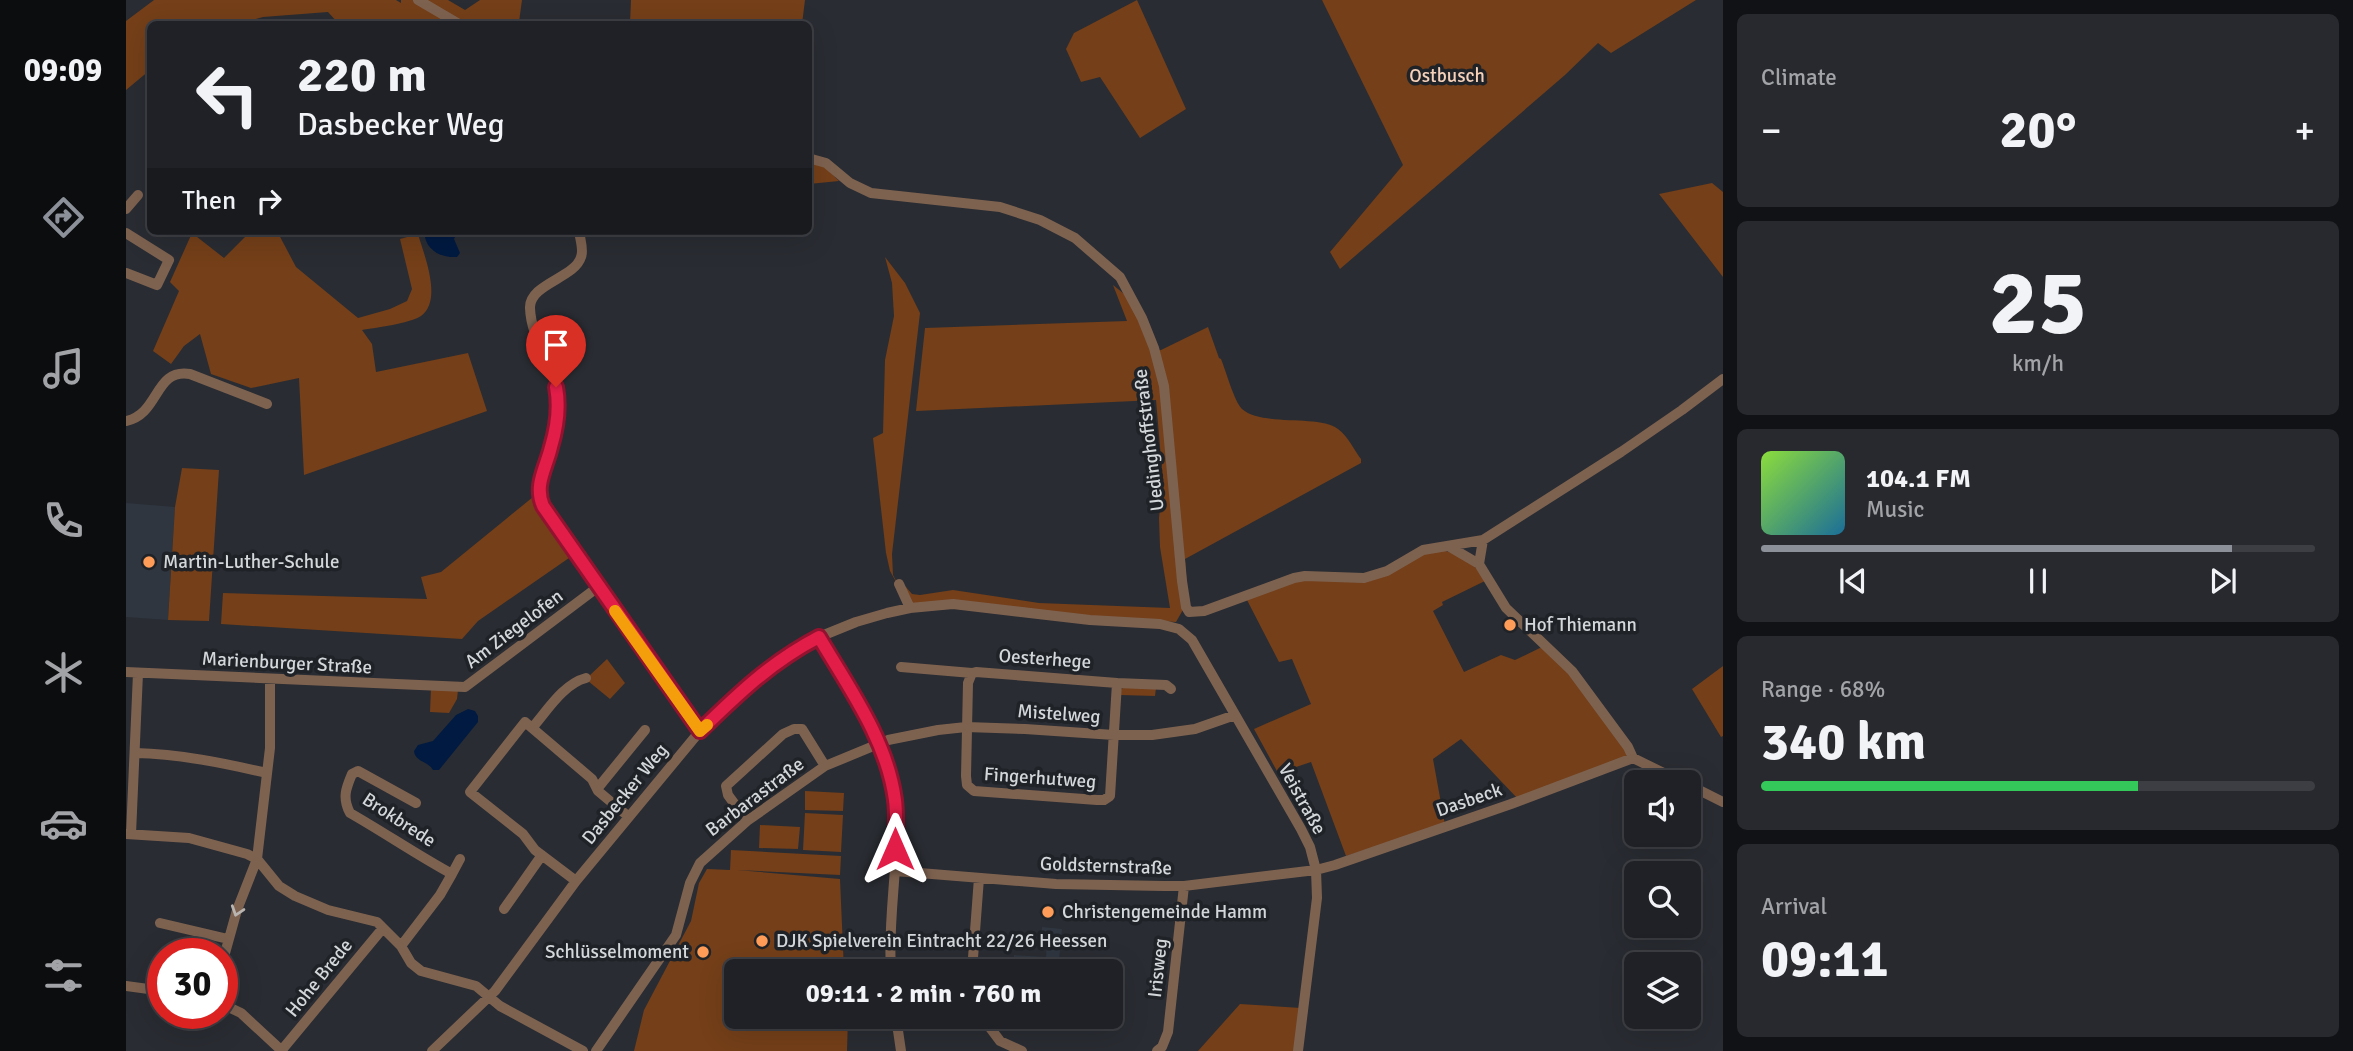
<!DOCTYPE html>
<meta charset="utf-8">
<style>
:root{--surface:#1f2126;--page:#27292e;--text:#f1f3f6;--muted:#a1a3a7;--line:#3c3e43;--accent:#8c9099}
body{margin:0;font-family:Signika,sans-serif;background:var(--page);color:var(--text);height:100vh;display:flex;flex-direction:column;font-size:26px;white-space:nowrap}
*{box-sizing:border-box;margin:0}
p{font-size:23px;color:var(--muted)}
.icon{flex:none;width:38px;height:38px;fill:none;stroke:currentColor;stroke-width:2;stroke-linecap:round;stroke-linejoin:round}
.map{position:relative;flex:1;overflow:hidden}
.details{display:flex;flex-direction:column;gap:14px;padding:14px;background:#111215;width:630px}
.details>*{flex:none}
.guide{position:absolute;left:21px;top:21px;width:665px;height:214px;border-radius:10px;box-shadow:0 7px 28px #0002,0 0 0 2px var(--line);background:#1f2126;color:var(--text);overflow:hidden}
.fabs{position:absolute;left:1498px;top:770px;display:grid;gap:14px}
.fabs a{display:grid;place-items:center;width:77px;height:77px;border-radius:10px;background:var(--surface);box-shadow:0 7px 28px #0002,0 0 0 2px var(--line);font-size:35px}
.speed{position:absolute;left:21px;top:938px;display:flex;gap:14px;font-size:35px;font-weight:700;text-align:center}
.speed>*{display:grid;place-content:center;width:91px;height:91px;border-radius:50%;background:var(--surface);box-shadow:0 7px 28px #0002,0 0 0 2px var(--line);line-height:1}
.speed .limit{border:10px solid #d22;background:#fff;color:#111}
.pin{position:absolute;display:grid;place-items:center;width:60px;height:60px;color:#fff;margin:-72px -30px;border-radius:50% 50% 50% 0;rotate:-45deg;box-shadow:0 0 7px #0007}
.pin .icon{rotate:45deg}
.me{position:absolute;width:77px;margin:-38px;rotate:0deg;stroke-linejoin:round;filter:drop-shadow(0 0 5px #0008)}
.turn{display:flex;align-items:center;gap:24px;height:147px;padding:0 35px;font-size:32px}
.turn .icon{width:91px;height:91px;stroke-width:2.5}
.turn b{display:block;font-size:49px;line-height:60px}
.then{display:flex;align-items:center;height:66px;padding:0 35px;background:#0003;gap:14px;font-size:26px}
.big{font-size:52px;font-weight:800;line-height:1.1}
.details .card{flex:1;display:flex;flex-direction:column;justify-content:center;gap:10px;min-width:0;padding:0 24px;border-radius:10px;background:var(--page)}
.details .dial{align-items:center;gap:0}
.dial b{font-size:91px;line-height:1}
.song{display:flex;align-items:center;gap:21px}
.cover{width:84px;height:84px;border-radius:10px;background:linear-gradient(135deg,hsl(90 70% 55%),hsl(200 70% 35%))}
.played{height:7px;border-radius:4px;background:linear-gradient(90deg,var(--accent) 85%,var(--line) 85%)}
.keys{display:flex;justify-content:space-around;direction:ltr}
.heat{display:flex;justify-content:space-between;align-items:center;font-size:38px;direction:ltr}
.charge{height:10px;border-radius:5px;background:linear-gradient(90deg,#34c759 68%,var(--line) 0)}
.trip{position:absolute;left:598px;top:959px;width:399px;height:70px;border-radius:10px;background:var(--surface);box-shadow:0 7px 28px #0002,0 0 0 2px var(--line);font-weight:800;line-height:70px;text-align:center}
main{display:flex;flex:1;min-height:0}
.tabs{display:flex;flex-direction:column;width:126px;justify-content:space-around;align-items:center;background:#0c0d0f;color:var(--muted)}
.tabs .icon{width:49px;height:49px}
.tabs .on{color:var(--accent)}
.tabs b{font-size:32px;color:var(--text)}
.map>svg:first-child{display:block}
.built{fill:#2f3640}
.green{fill:#743f19}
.water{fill:#011a41}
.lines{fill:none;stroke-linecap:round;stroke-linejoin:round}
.minor{stroke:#7e6250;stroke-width:10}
.oneway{stroke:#bab4b1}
.route-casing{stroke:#92132f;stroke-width:18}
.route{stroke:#e11d48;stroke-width:12}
.slow{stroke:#f59e0b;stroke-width:12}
.poi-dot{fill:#fe9c58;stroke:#1f2328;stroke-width:2.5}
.labels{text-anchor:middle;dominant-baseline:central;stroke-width:7;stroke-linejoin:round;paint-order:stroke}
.park-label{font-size:19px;fill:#f6d1ba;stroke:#1f2328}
.street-label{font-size:19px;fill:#d4d7da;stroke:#1f2328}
.poi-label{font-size:19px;fill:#d4d7da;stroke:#1f2328;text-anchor:start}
</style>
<main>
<nav class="tabs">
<b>09:09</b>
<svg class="icon on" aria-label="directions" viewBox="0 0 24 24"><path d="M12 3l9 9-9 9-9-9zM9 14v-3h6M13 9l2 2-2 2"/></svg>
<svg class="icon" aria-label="music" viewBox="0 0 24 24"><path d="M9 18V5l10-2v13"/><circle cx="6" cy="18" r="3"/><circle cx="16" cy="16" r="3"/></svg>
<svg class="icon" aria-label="phone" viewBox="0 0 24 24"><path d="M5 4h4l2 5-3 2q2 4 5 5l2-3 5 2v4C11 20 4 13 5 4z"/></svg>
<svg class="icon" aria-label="climate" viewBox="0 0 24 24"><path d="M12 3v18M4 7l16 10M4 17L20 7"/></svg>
<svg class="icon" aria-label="car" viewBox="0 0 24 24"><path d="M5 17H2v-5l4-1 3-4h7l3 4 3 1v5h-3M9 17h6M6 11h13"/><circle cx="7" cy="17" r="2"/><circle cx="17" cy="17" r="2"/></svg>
<svg class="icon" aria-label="filters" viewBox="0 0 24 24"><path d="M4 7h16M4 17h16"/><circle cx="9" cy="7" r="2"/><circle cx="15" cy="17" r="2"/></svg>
</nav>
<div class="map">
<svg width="1597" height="1051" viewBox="0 0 1597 1051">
<rect width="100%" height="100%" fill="#292c32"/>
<path class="built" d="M0,503L49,507L42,620L0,617Z
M916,927L936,929L932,971H887L888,955L920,957L921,941H915Z"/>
<path class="green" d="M28,0H270L275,3V0H322L339,10L354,0H396L393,22L396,24H213L202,12L137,17L111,24H24V70L0,90V21Z
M505,0H679L676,24H504Z
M1011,0L1060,109L1014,138L974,77L955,82L940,49L948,33Z
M1196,0H1570L1485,53L1472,43L1439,75L1214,269L1204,252L1277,165Z
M682,162L699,167L713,181L683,184Z
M1586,183L1597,192V277L1533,194Z
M151,231L170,267L232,318L264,309L281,301L286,289L274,239L292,234C298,255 317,300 295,316C285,323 249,328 236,330L246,344L250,372L342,353L361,411L178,475L173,378L125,388L85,374L74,334L58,346L45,364L27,351L53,291L44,282L66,233L98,258L121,235Z
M759,257L779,283L794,313L766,554L767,575L779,598L764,571L760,553L747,438L757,433L759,360L768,316L766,283Z
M987,285L1002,297L1027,351L1035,350L1082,327L1093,358L1095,359C1100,371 1108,401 1116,409C1136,427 1193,414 1212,429C1222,436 1228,450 1235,459V463L1059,559L1062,601L1050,622L788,604L783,599L777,587H780L786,594L794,595L827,590L913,603L1044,608L1034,547L1033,518L1037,482L1030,400L790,411L799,328L1001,321Z
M56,468L93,470L83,621L42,620L49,507Z
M418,488L422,500L456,549L352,621L336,639L95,624L97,593L301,599L295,577L315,572Z
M1316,550C1336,555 1348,564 1361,580L1316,602L1317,605L1307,611L1338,672L1375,655L1389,660L1418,646L1432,659L1500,748L1501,755L1495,761L1392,799L1335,739L1307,759L1319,825L1220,856L1185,762L1152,773L1128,729L1185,704L1166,659L1153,662L1121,600L1168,581L1185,577L1227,582L1305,551Z
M481,659L499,683L484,699L462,681V677Z
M1597,666V736L1595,737L1566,689Z
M1000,686L1030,688L1029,696L994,695V690Z
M305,688L332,690L331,699L323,713L304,712Z
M679,791L718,793L717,811L679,810Z
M679,813L717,815L715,852L677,850Z
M634,825L674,827L672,849L633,848Z
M605,850L715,856L714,875L611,870L714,879L718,971H611V1017H722L721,1051H508L518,1010L565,921L573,883L581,869L604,870Z
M1114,1004L1175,1008L1169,1051H1072Z"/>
<path class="water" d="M298,231H332L328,239L334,253L331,257C314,258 299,250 298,231Z
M342,709L349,711L352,716V722L313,770H307C302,761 289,762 288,751L292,745L307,741L330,715Z"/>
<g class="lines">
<path class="minor" d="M292,0L333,24
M682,158L700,163L724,183L745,193L874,207L914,220L949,238L994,277L1016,318L1028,348L1038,386L1056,581L1060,607L1063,612
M0,209L12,195
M453,231C454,239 458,250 455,257C449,278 403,284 404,308C405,340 429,368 433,399C435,416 429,436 424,452C420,466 410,482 414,498C419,519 439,539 451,556C491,615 534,672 574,731
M0,233L43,260L31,285L0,273
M0,421C34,414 28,368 64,374L141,404
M1357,540L1353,564L1380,608L1446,671L1502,747L1507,758
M1324,547L1353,564
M773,584L784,608
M1063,612L1078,611L1168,578L1179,576L1238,578L1261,571L1297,550L1357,540L1495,452L1556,410L1597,379
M693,637C723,688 762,740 769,800C775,857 761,914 765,971
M775,667L846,673
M0,672L339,687L472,587
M850,672L991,683L984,796L978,800H971L848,791L841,785L840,776L842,683L846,673Z
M991,683L1040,685L1045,689
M406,728C421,711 437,684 460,678
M9,753C54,754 97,763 141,773
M1563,785L1597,802
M471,789L519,730
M621,821L602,795L600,786L657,734L668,729H676L699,766
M0,834L63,838L121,854L131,859L153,886L169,896L202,910L251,922L275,946L285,963L295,971L350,986L374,1006L457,1051
M5,834L12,673
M769,871L930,884L1038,886H1058L1190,870L1209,865L1385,804L1507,758L1556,782
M326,874L334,859
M450,881L409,850L397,834L344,792L399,722L466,779L472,791L503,817
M378,909L416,855
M34,923L102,939
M275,946L314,895L326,874C291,855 259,833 224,813C216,798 220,788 226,774L232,771L290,803
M96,964L111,910L131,859L144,748V679
M846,971L853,878
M0,986L37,991
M96,1004L115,1013L156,1051
M770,1017L775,1051
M856,1017L874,1041L896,1051
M155,1051L257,928
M306,1051L369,991L450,881L574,731L621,685L664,653L693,637L730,622L761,613L784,608L827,604L964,620L1034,624L1053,629L1066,640L1175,829L1184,847L1190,870L1191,898L1172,1051
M470,1051L550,935L564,883L574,863L621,821L699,766L762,740L812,730L840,727L899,729L988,735H1026L1069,729L1109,715
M1031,1051L1036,1047L1042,1032L1058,886"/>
</g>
<defs><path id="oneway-chevron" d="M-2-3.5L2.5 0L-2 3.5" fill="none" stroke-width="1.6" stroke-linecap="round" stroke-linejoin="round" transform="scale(1.75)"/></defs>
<use class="oneway" href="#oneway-chevron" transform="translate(111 911) rotate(108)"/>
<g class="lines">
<g class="route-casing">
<path id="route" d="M430,387C434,408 431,427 425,447C420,468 408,485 417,506L574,731C612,694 645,662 693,637C723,688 761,740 769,800C771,816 770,833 769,849"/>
</g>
<use href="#route" class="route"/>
<path class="slow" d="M489,611L574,731L581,725"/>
</g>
<g class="poi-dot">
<circle cx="23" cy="562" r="7"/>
<circle cx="1384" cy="625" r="7"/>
<circle cx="922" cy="912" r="7"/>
<circle cx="636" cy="941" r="7"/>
<circle cx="577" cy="952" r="7"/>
</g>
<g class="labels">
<g class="park-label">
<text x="1321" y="76">Ostbusch</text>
</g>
<g class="street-label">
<text transform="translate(1023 440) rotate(-97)">Uedinghoffstraße</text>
<text transform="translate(388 629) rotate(-37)">Am Ziegelofen</text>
<text transform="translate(919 659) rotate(4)">Oesterhege</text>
<text transform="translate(161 663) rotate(3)">Marienburger Straße</text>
<text transform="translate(933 714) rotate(4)">Mistelweg</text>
<text transform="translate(914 778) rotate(4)">Fingerhutweg</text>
<text transform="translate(499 794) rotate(-51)">Dasbecker Weg</text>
<text transform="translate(629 797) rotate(-37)">Barbarastraße</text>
<text transform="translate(1176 799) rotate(61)">Veistraße</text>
<text transform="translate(1343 800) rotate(-19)">Dasbeck</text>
<text transform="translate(273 820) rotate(33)">Brokbrede</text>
<text transform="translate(980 866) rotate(2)">Goldsternstraße</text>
<text transform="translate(1032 968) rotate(-84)">Irisweg</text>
<text transform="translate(193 978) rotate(-51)">Hohe Brede</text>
</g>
<g class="poi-label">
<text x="37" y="562">Martin-Luther-Schule</text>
<text x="1398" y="625">Hof Thiemann</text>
<text x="936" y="912">Christengemeinde Hamm</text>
<text x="650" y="941">DJK Spielverein Eintracht 22/26 Heessen</text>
<text x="563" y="952" text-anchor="end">Schlüsselmoment</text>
</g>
</g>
</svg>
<div class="fabs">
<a><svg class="icon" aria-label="sound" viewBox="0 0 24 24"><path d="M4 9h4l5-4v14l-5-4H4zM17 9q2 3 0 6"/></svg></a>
<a><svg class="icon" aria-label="search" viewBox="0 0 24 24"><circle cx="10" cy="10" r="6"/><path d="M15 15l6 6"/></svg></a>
<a><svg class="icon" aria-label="layers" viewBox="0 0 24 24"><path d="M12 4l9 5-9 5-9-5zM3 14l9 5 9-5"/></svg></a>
</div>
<div class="speed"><div class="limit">30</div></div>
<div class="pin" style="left:430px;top:387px;background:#d93025"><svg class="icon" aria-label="arrive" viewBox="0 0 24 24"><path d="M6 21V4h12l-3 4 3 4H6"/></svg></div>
<svg class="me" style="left:769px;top:849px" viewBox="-20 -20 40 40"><path d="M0-17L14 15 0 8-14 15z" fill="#e11d48" stroke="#fff" stroke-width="4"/></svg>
<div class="trip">09:11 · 2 min · 760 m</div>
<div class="guide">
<div class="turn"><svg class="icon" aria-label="left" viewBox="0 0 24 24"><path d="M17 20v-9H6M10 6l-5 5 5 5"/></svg><div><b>220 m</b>Dasbecker Weg</div></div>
<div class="then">Then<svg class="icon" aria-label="right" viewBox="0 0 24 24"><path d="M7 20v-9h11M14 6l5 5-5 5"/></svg></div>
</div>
</div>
<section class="details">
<div class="card"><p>Climate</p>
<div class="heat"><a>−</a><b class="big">20°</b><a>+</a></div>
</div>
<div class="card dial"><b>25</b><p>km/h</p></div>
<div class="card">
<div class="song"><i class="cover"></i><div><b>104.1 FM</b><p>Music</p></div></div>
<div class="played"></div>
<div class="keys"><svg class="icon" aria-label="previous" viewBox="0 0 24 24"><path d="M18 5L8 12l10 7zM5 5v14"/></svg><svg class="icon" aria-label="pause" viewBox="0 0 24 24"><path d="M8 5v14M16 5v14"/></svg><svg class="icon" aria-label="next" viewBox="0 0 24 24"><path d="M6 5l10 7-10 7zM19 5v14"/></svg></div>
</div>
<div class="card"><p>Range · 68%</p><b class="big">340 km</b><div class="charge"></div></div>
<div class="card"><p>Arrival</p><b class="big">09:11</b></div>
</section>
</main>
